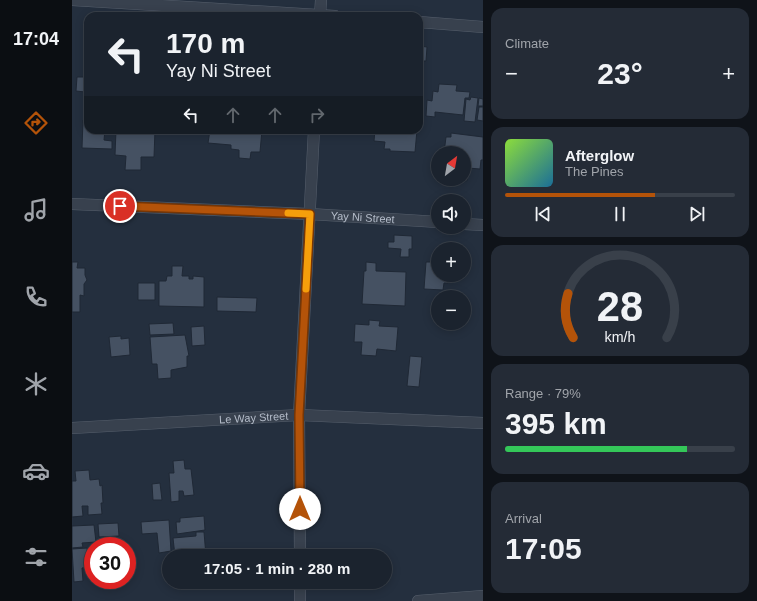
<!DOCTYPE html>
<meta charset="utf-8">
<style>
:root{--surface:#1b232e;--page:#242b36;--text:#f1f3f6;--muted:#a0a4aa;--line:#39404a;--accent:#b45309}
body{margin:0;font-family:Arial,sans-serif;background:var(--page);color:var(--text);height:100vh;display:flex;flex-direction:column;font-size:15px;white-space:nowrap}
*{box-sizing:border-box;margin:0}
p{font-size:13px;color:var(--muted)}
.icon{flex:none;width:22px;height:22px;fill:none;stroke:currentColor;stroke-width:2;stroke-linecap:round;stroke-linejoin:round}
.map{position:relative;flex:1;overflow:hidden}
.drawer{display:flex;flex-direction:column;gap:8px;padding:8px;background:#0f1319;width:274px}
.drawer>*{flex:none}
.hud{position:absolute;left:12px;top:12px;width:339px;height:122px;border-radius:12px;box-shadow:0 2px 10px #0003,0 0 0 1px var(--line);background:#1b232e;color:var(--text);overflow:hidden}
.needle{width:26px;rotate:31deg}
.tools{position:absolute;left:359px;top:146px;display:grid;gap:8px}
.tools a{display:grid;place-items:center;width:40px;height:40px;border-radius:50%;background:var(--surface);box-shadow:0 2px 10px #0003,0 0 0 1px var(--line);font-size:20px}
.speed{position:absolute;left:12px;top:537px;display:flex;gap:8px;font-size:20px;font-weight:700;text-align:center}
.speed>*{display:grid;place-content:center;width:52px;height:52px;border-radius:50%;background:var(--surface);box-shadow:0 2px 10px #0003,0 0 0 1px var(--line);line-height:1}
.speed .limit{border:6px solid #d22;background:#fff;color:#111}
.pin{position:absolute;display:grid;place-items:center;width:34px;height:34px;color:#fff;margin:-17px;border:2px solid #fff;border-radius:50%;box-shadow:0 1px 4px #0007}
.me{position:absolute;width:44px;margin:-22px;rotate:0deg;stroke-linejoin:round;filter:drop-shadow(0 0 3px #0008)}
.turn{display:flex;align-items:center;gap:14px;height:84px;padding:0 16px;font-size:18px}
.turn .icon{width:52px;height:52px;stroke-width:2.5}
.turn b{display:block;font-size:28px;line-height:34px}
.lanes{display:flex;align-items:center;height:38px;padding:0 16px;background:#0003;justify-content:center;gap:20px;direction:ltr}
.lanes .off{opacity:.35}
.big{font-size:30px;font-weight:700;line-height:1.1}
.drawer .card{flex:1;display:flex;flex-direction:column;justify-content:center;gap:6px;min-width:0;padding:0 14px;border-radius:12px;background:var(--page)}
.drawer .dial{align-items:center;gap:0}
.dial svg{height:104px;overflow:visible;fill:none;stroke:var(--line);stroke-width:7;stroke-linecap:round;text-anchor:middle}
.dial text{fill:var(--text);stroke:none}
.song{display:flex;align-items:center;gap:12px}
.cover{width:48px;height:48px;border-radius:6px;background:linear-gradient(135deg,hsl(90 70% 55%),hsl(200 70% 35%))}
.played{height:4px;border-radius:2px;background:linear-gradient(90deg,var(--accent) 65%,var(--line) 65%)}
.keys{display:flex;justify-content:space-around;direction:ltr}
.heat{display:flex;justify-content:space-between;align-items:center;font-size:22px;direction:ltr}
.charge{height:6px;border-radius:3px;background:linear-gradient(90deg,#34c759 79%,var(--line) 0)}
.trip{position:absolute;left:90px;top:549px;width:230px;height:40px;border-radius:20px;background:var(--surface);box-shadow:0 2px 10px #0003,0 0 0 1px var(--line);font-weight:700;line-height:40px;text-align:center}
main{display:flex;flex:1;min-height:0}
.dock{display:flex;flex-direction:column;width:72px;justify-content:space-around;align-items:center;background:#0b0e12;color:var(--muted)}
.dock .icon{width:28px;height:28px}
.dock .on{color:var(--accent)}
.dock b{font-size:18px;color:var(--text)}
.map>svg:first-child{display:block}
.building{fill:#455162;stroke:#1f2835}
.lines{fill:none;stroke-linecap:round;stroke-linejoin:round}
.street-casing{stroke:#565f6c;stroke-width:12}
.street{stroke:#38414e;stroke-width:11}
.route-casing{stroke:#753606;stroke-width:10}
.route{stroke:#b45309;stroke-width:7}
.slow{stroke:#f59e0b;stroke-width:7}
.labels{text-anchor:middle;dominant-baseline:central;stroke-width:4;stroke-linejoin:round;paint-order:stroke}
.street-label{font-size:11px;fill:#b4bcc9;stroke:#1d2633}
</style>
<main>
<nav class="dock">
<b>17:04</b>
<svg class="icon on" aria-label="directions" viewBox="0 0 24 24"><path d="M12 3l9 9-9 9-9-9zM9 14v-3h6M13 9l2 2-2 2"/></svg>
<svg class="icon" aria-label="music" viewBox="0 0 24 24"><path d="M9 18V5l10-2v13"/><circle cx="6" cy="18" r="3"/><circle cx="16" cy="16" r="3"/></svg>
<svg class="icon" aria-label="phone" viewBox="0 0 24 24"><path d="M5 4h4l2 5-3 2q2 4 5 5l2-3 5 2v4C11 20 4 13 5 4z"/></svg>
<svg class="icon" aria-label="climate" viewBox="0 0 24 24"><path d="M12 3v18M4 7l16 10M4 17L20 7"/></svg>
<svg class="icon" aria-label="car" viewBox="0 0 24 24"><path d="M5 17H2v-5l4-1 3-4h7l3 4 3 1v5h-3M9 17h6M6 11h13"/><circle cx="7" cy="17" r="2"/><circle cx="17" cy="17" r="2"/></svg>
<svg class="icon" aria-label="filters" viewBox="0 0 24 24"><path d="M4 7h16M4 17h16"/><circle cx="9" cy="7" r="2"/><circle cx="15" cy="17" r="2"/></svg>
</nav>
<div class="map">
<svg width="411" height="601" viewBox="0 0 411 601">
<rect width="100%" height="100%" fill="#242f3e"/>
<path class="building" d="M347,46L355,47L354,61H347Z
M5,77H14L13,92L4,91Z
M367,84L385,85L384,91L398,92L397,98H393L391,115L363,112V117L354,116L355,100L360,101L361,91L366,92Z
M399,97L406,98L403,122L392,121L394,99L398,100Z
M407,98L411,99V106H406Z
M407,107H411V121L405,120Z
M11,120H16V130H33L32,140L40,141V149L10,148Z
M44,130H83L82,157H69V170H53L54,156L43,155Z
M93,130H122V133Z
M138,130H190L188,152H179L178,159L167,158V150L159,149V145L136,143Z
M303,130L316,132L317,130H345L343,152L318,151V149H312L313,142L302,141Z
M379,133L411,137V160H409L408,169L396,168L395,181L381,179H392V153H372L374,137H379Z
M322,235L340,236V249H337V257H328L329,249L316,248V242H322Z
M0,262H6L5,268H13V275L15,280L12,284V296L8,295V312H0Z
M294,262L304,263V271L334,272L333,306L290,304L292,271H294Z
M354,262H366V275H377L376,283H372L371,290L352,289Z
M100,266H111L110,276H117V279H121V276L132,277V307L87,306V281H94L95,276H100Z
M66,283H83V300H66Z
M145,297L185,298L184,312L145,311Z
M297,320L308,321L307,326L326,327L324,351L305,349L304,356L289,355L290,342H282L283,324L297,325Z
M101,323L102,334L78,335L77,324Z
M132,326L133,345L120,346L119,327Z
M113,335L117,356H115V367L99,370V378L86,379L85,364H80L78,337Z
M49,336V339L57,338L58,355L39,357L37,337Z
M338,356L350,357L347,387L335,386Z
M112,460L113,469H119L122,495L112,496L111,491H107V501L99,502L97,473H102L101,461Z
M17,470L18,480L27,479L28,486L30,485L31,503H29L30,514L16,515V506H10L11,516L0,517V481H4L3,471Z
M88,483L90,500H81L80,484Z
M132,516L133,530L105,534L104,522H108V518Z
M97,520L99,551L87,553L85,533L70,534L69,522Z
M46,523L47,536L27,537L26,524Z
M22,525L24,542L10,543L11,547L0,548V526Z
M124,532H132L134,556H103L101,538L124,536Z
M15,548L17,567L10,568L11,581L2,582L0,549Z"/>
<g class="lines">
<g class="street-casing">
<g id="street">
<path d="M0,0L263,16"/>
<path d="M248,16L249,0"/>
<path d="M347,22L411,27"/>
<path id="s1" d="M0,204L238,214L366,222"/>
<path d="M392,224L411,225"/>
<path id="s2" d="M0,428L227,415L411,423"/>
<path d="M228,556L227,415L242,130"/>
<path d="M228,582V601"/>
<path d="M346,601L411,596"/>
</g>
</g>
<use href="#street" class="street"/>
</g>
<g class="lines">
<g class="route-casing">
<path id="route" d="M48,206L238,214L227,415L228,509"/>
</g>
<use href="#route" class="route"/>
<path class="slow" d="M216,213L238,214L234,289"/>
</g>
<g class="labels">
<g class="street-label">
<text stroke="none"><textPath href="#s1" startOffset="291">Yay Ni Street</textPath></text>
<text stroke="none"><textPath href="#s2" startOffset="182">Le Way Street</textPath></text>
</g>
</g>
</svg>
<div class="tools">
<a><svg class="needle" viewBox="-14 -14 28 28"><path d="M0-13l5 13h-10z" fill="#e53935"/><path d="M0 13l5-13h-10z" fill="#a0a4aa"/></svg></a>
<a><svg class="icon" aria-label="sound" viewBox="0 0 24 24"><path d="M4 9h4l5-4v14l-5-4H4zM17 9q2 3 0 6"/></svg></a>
<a>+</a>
<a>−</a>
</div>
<div class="speed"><div class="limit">30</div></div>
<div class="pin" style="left:48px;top:206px;background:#d93025"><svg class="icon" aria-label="arrive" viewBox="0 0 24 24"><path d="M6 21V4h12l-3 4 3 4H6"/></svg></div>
<svg class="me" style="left:228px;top:509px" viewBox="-20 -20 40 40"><circle r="19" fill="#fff"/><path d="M0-13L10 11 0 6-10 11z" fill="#b45309"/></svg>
<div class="trip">17:05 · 1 min · 280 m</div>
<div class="hud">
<div class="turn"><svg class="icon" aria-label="left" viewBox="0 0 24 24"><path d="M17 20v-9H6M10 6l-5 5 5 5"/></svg><div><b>170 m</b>Yay Ni Street</div></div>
<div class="lanes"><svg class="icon" aria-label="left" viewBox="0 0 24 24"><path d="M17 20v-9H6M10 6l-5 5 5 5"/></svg><svg class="icon off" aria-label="ahead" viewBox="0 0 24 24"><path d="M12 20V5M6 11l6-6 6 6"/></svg><svg class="icon off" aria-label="ahead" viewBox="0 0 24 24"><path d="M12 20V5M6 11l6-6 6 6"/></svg><svg class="icon off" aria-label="right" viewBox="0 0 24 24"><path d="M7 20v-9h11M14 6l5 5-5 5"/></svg></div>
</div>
</div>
<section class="drawer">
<div class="card"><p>Climate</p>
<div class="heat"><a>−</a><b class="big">23°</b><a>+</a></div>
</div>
<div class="card">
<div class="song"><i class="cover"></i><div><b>Afterglow</b><p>The Pines</p></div></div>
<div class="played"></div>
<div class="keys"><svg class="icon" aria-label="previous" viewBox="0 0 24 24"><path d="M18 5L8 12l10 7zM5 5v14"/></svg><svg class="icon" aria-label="pause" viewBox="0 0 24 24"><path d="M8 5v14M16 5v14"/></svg><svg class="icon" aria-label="next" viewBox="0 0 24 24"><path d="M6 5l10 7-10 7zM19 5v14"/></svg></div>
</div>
<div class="card dial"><svg viewBox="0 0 100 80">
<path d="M14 69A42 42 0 1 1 86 69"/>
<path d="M14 69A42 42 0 0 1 10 35" stroke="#b45309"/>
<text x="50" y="56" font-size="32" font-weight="700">28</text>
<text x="50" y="72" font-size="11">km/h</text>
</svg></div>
<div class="card"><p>Range · 79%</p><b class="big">395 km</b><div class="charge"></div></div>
<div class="card"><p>Arrival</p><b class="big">17:05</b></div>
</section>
</main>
